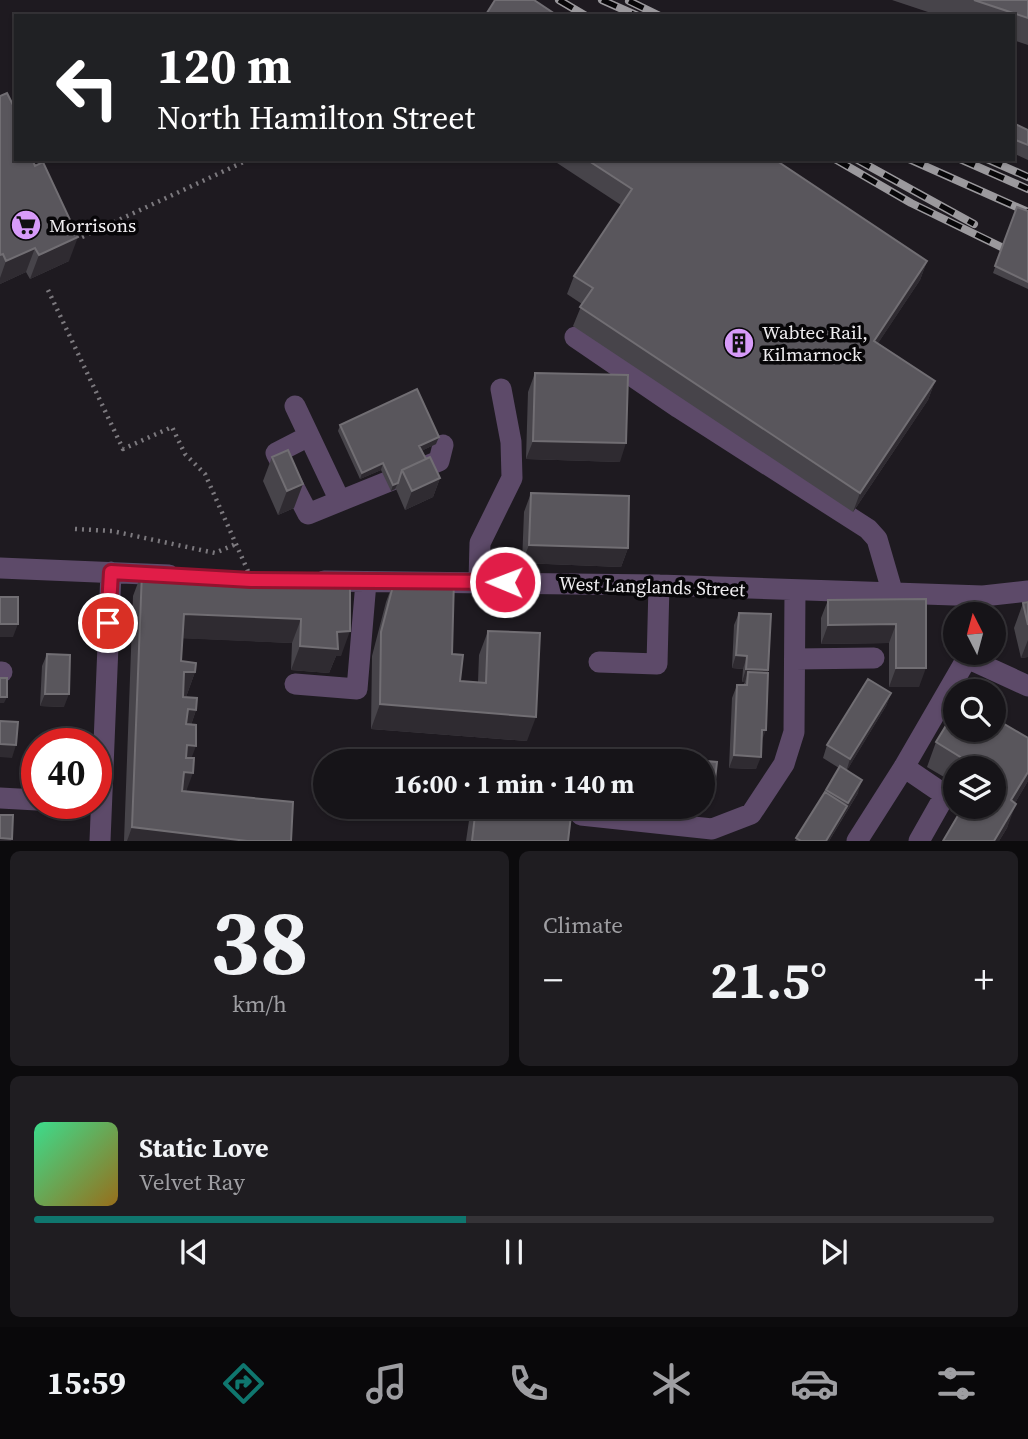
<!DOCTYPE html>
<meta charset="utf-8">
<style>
:root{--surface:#161418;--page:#1f1d21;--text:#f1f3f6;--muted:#9e9ea2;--line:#353337;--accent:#0f766e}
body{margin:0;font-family:"Source Serif 4",serif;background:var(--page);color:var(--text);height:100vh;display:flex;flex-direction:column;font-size:26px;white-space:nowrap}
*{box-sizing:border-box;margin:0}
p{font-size:23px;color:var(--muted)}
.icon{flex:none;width:38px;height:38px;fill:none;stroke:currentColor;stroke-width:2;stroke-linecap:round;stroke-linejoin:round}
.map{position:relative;height:841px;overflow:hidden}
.details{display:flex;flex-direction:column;gap:10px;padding:10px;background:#0c0b0d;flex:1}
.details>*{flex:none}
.top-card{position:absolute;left:14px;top:14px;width:1001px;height:147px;border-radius:0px;box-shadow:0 2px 5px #0004,0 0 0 2px var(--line);background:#202124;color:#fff;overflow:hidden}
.needle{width:46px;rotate:354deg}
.tools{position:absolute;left:943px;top:602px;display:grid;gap:14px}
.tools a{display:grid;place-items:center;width:63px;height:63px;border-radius:50%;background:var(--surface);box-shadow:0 2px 5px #0004,0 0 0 2px var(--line);font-size:35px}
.speed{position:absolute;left:21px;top:728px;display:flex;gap:14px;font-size:35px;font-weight:700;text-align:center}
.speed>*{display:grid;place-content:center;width:91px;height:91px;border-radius:50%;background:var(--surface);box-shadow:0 2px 5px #0004,0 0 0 2px var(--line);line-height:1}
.speed .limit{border:10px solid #d22;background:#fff;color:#111}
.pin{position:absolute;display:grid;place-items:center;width:60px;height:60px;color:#fff;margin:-30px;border:4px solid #fff;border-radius:50%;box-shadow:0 2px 7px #0007}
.me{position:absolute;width:77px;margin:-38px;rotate:271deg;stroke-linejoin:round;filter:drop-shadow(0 0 5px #0008)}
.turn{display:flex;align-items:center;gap:24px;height:147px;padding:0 28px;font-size:32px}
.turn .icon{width:91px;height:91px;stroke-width:2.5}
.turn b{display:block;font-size:49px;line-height:60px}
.big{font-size:52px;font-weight:700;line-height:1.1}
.details .tile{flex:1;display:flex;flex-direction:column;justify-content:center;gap:10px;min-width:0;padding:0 24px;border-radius:10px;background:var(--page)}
.details .dial{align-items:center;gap:0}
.dial b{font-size:91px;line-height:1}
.song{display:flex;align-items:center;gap:21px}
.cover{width:84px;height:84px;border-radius:10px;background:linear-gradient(135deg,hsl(150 70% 55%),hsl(40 70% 35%))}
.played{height:7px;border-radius:4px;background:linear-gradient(90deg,var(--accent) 45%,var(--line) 45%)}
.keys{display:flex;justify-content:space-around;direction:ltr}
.heat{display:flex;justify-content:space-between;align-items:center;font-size:38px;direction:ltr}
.details .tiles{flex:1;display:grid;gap:10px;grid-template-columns:1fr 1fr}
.tile:last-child{grid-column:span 2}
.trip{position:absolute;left:313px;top:749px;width:402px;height:70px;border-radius:35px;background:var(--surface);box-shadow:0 2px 5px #0004,0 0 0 2px var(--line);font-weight:700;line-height:70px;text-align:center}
.tab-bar{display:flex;height:112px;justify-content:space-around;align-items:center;background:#09080a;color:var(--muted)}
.tab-bar .icon{width:49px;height:49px}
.tab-bar .current{color:var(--accent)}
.tab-bar b{font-size:32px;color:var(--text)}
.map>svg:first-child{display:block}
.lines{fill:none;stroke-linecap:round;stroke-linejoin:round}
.path{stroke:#7c797e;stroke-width:4.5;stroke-dasharray:2 5;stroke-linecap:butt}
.minor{stroke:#5d4a69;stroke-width:21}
.rail-casing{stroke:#9b999d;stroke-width:8}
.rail{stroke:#070608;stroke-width:5;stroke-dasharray:16;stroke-linecap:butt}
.wall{fill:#47444a}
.shaded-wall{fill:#2f2b31}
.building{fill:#59565c;stroke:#716e73;stroke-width:2}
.route-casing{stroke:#92132f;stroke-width:18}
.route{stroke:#e11d48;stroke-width:12}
.labels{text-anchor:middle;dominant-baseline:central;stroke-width:7;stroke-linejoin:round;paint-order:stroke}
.poi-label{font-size:19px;fill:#f0eef1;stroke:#070608;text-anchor:start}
.street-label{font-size:19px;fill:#f0eef1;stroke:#070608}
</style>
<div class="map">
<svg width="1028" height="841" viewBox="0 0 1028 841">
<rect width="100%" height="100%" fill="#1e1a20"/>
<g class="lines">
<path class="path" d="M82,237L250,159
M48,290L123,449L172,427L185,454L205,474L251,578
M75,529L112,531L215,553L236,544"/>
<path class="minor" d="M575,337L679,408L868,529L877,539L893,594
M295,406L340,501L439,461L443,445
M309,436L276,453L308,514L340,501
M0,568L169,575
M324,581L659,585L983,596L1028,591
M479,581L480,543L512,478L511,442L501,389
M967,658L1028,686
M795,659L874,658
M599,662L657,664L659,585
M0,672H2
M295,684L357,689L366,582
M904,767L945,795L919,841
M0,798L37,800
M581,815L712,829L751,814L784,764L794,732L795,591
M100,841L111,572
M857,841L904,767L970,653"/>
<g class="rail-casing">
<path id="rail" d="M559,0L586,16
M602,0L638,16
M629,1L660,16
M835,159L911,203L1028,260
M856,159L974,224
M909,159L1028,212
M960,159L1028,189
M987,159L1028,177"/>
</g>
<use href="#rail" class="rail"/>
</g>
<path class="wall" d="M892,0H1028V45L1013,40V16H940Z
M0,96L16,159L69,261L30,279L26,272L0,284Z
M1013,123L1028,130V160L1013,153Z
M551,159H774L927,261L920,280L878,343L935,381L928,400L853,512L573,326L582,304L567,294L574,276L621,205Z
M1017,207L1028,211V289L993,273Z
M535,373L620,462L526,459L528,392Z
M340,425L436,444L421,451L426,459L440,478L433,497L405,510L396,489L391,491L381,470L360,479L338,431Z
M272,457L294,508L278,515L263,481Z
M531,493L628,548L621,567L522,563L524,512Z
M142,572L350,574L341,656H336L329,673L291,670L292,643L182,638L181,661L195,672L186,697L196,710L191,725V758L186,792L291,841H124L133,596Z
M395,578L452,654L460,681L478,682L479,655L488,631L527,741L371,729L372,656L386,602Z
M926,599L919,687H889V643L821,644V618L828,600Z
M1028,602V657L1021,658L1014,628L1023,603Z
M739,613L768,670L761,743L756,769L729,768L732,698L737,685H743L745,682H742L743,669L732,668L734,625Z
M47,654L64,707L40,706L42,666Z
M891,693L886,706L847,770L858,793L829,841H795L839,768L823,758L827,745Z
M1028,738V781L1015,803L1007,828L999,841H943L994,768H956V784L927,767L936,742Z
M595,748L660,761H590Z
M471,807H572L568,841H466Z"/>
<path class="shaded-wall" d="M78,237L69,261L30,279L39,255Z
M35,248L26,272L0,284V278L6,261Z
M927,261L920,280L867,360L874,341Z
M935,381L928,400L853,512L860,493Z
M439,437L436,444L417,453L419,446Z
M533,441L626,443L620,462L526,459Z
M383,463L381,470L360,479L362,473Z
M440,478L433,497L405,510L412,491Z
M398,483L395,489L391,491L393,485Z
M303,484L294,508L278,515L287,491Z
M529,545L628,548L621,567L522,563Z
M184,614L301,619L292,643L175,638Z
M0,624H18L13,637H0Z
M896,624L889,643L821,644L828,625Z
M350,631L341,656H336L329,673L291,670L300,646L337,632Z
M1028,640V657L1021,658Z
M736,655L747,656L743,669L732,668Z
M896,668H926L919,687H889Z
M746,669L768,670L763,683L748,672L745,682H742Z
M184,672H195L186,697L176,696Z
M891,693L886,706L846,772L850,759Z
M45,694H69L64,707L40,706Z
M0,697H7L4,703H0Z
M380,704L536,717L527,741L371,729Z
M188,709L196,710L188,734L179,733Z
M762,730H766L761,743Z
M0,744L16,745L12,758L0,757Z
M187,745L196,746L187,770L178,769Z
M734,755L761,757L756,769L729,768Z
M184,772L193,773L184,797L175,796Z
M1028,772V781L1002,825L1011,800Z
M862,780L858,793L842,819L829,841H826Z
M704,787L714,788L710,800H704Z
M1016,804L1007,828L999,841H994Z
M132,827L247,841H127Z
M0,838L12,839L11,841H0Z"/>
<path class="building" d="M495,0H534L558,16H485Z
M974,0H1028V18Z
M7,93L16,111V159H32L35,166L43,162L78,237L39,255L35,248L6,261L3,254L0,255V96Z
M1013,123L1028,130V145L1013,139Z
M586,159H774L927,261L874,341L935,381L860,493L580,307L593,288L574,276L632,189Z
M1017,207L1028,211V282L995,266Z
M535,373L628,375L626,443L533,441Z
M417,389L439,437L419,446L426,459L402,470L398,483L393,485L383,463L362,473L340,425Z
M288,450L303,484L287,491L272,457Z
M430,457L440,478L412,491L402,470Z
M531,493L629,496L628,548L529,545Z
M142,572L350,574V631L337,632L338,649L300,646L301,619L184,614L181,661L196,663L195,672H184L183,697L197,698L196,710L188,709L186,724L196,725V746L187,745L186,758H194L193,773L184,772L182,791L293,802L291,841H247L132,827Z
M395,578L454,579L452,654L463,655L460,681L486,683L488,631L540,633L536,717L380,704L381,632Z
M0,597H18V624H0Z
M926,599V668H896V624L828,625V600Z
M1028,602V625L1023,603Z
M739,613L771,614L768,670L746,669L747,656L736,655Z
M47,654L70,655L69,694H45Z
M748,672L768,673L766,730H762L761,757L734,755L737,685H747Z
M0,678H7V697H0Z
M868,679L891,693L850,759L827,745Z
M956,709V730H994V718L1028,738V772L1011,800L1016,804L994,841H943L963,807H994V768H973L975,766L936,742Z
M0,721L18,722L16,745L0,744Z
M484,748L578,760V761H482Z
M595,748L661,756L660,761H593Z
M666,756L692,759V761H666Z
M694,760L717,762L714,788L704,787V761H694Z
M840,766L862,780L848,803L826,790Z
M825,792L847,806L826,841H801L796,838Z
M476,807H572L568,841H472Z
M0,815H13L12,839L0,838Z"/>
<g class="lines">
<g class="route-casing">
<path id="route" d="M108,623L111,572L251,580L505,582"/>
</g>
<use href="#route" class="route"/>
</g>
<defs>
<g id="supermarket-disc" transform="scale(1.575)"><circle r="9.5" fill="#d79bf9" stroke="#070608"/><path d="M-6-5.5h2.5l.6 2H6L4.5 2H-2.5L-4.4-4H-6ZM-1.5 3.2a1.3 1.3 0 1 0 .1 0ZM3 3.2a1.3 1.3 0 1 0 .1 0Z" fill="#111"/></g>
<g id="building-disc" transform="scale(1.575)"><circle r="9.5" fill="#d79bf9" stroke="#070608"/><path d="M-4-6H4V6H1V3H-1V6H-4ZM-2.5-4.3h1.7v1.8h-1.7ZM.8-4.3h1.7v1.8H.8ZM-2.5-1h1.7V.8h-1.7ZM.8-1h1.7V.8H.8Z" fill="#111"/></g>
</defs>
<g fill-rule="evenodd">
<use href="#supermarket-disc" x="26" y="225"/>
<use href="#building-disc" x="739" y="343"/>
</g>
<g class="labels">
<g class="poi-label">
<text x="49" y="225">Morrisons</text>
<text x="762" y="332">Wabtec Rail,<tspan x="762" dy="22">Kilmarnock</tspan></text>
</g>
<g class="street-label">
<text transform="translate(652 586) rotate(2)">West Langlands Street</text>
</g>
</g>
</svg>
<div class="tools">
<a><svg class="needle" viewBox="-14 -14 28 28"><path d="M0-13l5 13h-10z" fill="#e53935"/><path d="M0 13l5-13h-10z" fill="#9e9ea2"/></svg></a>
<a><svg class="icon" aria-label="search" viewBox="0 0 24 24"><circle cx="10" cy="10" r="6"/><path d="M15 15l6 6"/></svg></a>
<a><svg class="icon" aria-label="layers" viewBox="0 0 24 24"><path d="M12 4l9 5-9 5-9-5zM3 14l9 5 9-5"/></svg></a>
</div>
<div class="speed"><div class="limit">40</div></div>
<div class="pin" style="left:108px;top:623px;background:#d93025"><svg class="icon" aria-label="arrive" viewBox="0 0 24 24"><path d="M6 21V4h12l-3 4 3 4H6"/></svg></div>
<svg class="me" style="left:505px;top:582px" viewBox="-20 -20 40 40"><circle r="17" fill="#e11d48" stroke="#fff" stroke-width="3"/><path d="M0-11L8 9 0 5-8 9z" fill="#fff"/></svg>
<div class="trip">16:00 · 1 min · 140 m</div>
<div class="top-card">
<div class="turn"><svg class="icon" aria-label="left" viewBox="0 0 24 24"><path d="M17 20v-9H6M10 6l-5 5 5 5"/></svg><div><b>120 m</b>North Hamilton Street</div></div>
</div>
</div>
<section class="details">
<div class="tiles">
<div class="tile dial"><b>38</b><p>km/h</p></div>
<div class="tile"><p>Climate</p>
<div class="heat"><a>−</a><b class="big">21.5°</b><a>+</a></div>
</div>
<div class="tile">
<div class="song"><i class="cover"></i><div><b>Static Love</b><p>Velvet Ray</p></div></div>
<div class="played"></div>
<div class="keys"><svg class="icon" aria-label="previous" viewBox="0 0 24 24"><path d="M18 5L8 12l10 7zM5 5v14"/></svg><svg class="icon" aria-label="pause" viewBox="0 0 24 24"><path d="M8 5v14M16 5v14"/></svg><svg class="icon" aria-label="next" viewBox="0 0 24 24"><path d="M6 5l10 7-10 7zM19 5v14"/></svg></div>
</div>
</div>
</section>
<nav class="tab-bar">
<b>15:59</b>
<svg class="icon current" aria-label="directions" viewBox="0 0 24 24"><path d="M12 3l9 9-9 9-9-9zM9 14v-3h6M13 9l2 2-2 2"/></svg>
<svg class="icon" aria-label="music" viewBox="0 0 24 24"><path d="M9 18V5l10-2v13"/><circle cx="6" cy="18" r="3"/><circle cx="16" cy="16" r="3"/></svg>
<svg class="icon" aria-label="phone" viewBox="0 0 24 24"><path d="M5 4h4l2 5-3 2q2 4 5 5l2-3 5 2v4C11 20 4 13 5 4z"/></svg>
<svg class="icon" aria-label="climate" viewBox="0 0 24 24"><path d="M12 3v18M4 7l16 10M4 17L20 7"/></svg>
<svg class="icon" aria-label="car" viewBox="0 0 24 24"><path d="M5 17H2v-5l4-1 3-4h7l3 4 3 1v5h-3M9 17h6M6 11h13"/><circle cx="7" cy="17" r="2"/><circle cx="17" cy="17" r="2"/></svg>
<svg class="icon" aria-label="filters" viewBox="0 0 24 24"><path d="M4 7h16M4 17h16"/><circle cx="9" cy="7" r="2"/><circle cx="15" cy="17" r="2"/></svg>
</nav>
